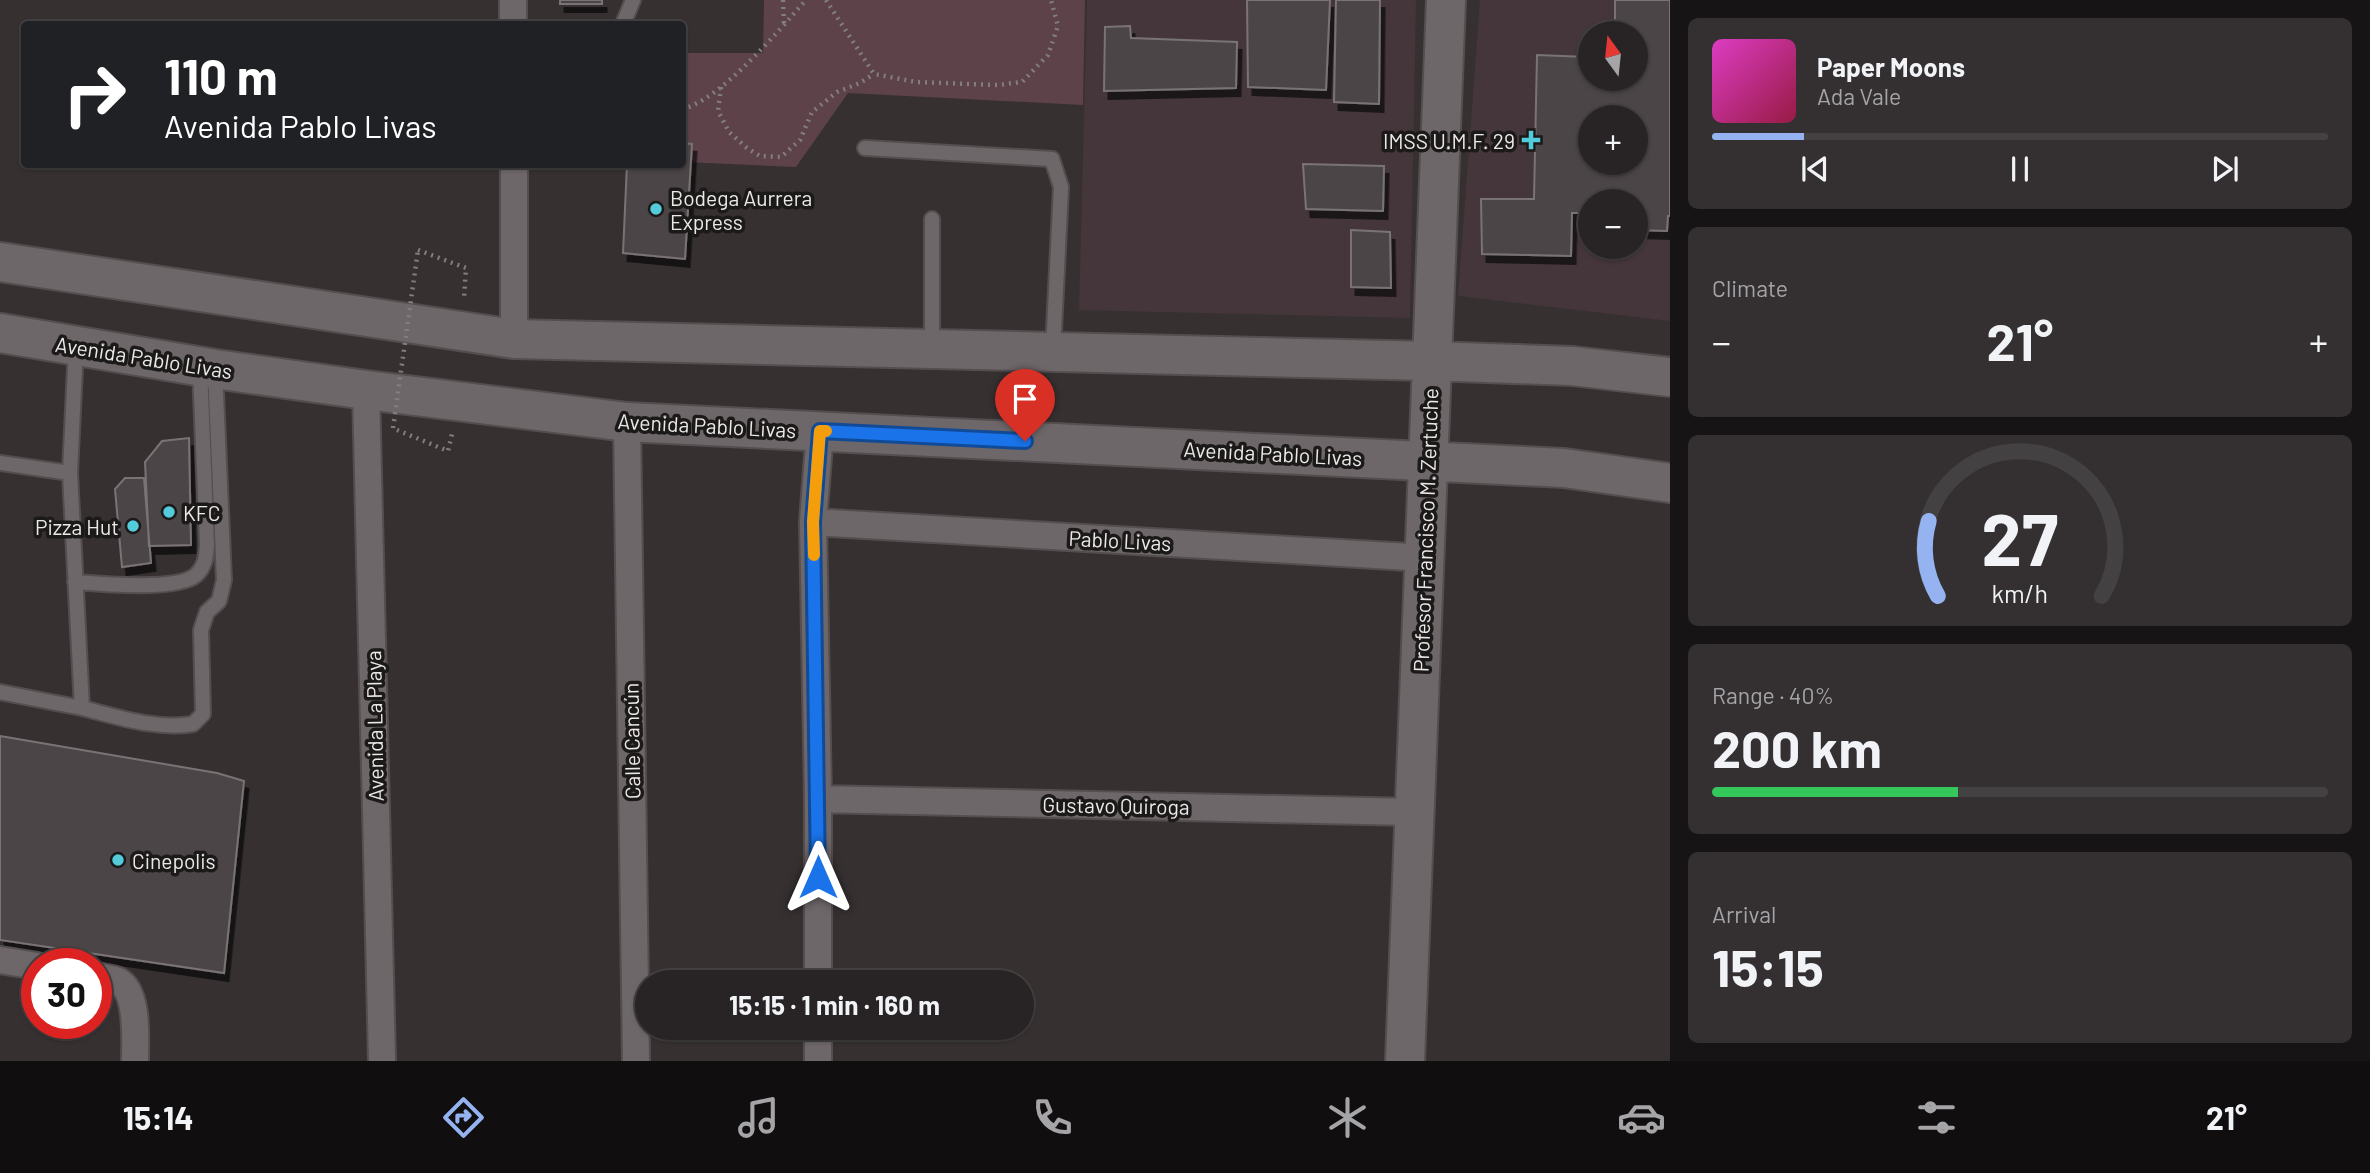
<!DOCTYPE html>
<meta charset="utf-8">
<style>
:root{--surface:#282425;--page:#343032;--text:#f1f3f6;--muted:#a5a4a7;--line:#444142;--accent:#95b2f1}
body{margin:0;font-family:Barlow,sans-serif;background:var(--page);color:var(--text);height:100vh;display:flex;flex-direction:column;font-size:26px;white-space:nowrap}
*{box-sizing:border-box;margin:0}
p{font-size:23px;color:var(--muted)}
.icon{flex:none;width:38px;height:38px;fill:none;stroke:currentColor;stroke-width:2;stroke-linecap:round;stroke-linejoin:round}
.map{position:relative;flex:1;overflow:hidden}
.panel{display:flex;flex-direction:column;gap:18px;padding:18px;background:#161414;width:700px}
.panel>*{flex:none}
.top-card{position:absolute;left:21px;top:21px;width:665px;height:147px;border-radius:7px;box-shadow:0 2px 5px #0004,0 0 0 2px var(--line);background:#202124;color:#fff;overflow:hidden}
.needle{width:46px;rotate:345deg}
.buttons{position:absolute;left:1578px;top:21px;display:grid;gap:14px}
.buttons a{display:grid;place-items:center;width:70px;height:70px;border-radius:50%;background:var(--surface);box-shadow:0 2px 5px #0004,0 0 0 2px var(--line);font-size:35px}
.speed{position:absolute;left:21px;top:948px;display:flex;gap:14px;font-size:35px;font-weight:700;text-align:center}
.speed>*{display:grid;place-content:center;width:91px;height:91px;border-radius:50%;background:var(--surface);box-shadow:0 2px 5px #0004,0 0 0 2px var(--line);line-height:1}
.speed .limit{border:10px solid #d22;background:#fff;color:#111}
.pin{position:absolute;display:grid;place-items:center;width:60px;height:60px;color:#fff;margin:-72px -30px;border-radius:50% 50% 50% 0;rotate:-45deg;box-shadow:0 0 7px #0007}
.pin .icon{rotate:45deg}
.me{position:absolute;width:77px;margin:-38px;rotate:0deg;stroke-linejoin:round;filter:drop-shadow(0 0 5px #0008)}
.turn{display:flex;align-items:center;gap:24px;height:147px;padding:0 28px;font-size:32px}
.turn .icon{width:91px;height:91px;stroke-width:2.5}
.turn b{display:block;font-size:49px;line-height:60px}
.big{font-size:52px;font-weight:700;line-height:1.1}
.panel .widget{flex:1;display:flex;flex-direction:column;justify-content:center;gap:10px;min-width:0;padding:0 24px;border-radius:10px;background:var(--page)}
.panel .dial{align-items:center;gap:0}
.dial svg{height:182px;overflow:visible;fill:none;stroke:var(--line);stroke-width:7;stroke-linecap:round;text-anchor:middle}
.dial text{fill:var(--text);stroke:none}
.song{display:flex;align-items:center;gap:21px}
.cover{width:84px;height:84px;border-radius:10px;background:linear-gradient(135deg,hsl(310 70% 55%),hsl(340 70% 35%))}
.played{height:7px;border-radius:4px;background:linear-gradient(90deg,var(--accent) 15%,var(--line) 15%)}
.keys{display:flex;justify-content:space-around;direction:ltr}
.heat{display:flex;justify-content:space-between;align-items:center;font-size:38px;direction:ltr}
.charge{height:10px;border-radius:5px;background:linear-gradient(90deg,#34c759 40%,var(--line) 0)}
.trip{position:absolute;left:635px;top:970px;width:399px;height:70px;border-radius:35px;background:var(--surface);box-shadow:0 2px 5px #0004,0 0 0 2px var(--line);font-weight:700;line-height:70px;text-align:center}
.dock{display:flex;height:112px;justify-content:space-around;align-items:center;background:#100e0f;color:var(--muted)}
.dock .icon{width:49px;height:49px}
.dock .on{color:var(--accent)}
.dock b{font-size:32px;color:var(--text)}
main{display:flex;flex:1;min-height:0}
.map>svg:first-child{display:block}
.built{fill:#44363a;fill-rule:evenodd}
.green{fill:#5d424a}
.building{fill:#4c4547;stroke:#7a7375;stroke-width:2;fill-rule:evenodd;filter:url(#shadow)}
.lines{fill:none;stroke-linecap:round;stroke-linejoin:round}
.lane-casing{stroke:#544e4f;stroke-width:18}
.street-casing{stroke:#544e4f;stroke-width:30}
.secondary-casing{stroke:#544e4f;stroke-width:42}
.path{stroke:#827d7e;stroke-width:4.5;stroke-dasharray:2 5;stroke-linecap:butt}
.lane{stroke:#6e6769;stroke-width:14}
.street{stroke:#6e6769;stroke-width:26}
.secondary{stroke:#6e6769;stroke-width:38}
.path-bridge{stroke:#827d7e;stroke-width:4.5;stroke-dasharray:2 5;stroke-linecap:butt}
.route-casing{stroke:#114b97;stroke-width:18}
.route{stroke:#1a73e8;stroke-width:12}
.slow{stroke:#f59e0b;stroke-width:12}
.poi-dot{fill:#53cbdb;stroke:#1c1919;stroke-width:2.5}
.labels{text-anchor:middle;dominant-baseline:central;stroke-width:7;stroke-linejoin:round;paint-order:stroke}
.poi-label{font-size:21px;fill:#ece8e9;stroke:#1c1919;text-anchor:start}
.street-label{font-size:21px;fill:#ece8e9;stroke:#1c1919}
</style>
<main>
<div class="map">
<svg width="1670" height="1061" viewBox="0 0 1670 1061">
<defs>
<filter id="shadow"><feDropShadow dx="4.5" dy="8" stdDeviation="0" flood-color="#0009"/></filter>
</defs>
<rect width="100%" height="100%" fill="#363031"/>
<path class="built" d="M1087,0H1416L1410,318L1079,310Z
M1480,0H1670V321L1458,296ZM1591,33H1636V79H1591ZM1591,117H1636V163H1591ZM1591,201H1636V247H1591Z"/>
<path class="green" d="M764,0H1085L1083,105L848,93L796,167L683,162V53H763Z"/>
<path class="building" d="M560,0H602V4H560Z
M1247,0H1330L1326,90L1248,87Z
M1336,0H1380L1379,104L1334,102Z
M1615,0H1670V216H1668L1667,231L1636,230V201H1591V213H1572L1571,256L1482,254L1481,199H1534L1537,55L1588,57V44H1591V79H1636V33H1615ZM1591,117H1636V163H1591Z
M1130,26L1131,38L1237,42L1236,88L1104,91L1105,27Z
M682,143L692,144L685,259L623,253L627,164H682Z
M1303,164L1384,166L1383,211L1306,209Z
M1351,230L1390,232L1391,288L1351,287Z
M189,438L191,545L149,546L145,462L162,441Z
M125,478H144L151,563L122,567L115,489Z
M0,736L217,773L244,781L224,973L0,940Z"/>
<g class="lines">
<g class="lane-casing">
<path id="lane" d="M623,24L633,0
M865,148L1052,159L1061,187L1053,351
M932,347V219
M0,463L70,473
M75,582C100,584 178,591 196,575C205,567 206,557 207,545L200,368
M0,692L82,708L70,473L76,346
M82,708C118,717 156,730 193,724L203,714L201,630L207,612L219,601L224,580L215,370"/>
</g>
<g class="street-casing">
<path id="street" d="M513,24V0
M514,339V164
M366,390L382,1061
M627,422L636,1061
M813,522L1426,558
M818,799L1413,812
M0,960L37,966
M96,976C103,978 112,978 118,981C139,992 135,1040 135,1061
M818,982V799L813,522L820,431
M818,1027V1061"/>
</g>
<g class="secondary-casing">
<path id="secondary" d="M0,262L514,339L1430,361L1572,366L1670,377
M0,333L215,369L366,390L627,422L1564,468L1670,483
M1405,1061L1446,0"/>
</g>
<path class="path" d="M783,0L784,24
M826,0L874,74L916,82L997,85L1022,82L1048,55L1058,26L1051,0
M721,87L718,111L729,132L747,148L760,156L781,157L800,140L812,112L837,92L860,83L874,74
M682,109C720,101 780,29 806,0
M418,250L466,268L464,299
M397,430L448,451L452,434"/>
<use href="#lane" class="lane"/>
<use href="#street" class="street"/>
<use href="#secondary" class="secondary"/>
<path class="path-bridge" d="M393,428L418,250"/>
</g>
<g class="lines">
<g class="route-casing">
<path id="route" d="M818,877L813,522L820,431L1025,441"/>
</g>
<use href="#route" class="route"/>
<path class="slow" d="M814,555L813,522L820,431H826"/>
</g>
<g class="poi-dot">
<path d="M1527.5 129.5h7v7h7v7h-7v7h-7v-7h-7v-7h7z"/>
<circle cx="656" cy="209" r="7"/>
<circle cx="169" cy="512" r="7"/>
<circle cx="133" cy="526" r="7"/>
<circle cx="118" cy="860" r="7"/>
</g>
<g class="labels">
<g class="poi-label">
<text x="1515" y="140" text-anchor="end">IMSS U.M.F. 29</text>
<text x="670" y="197">Bodega Aurrera<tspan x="670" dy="24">Express</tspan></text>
<text x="183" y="512">KFC</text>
<text x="119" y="526" text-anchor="end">Pizza Hut</text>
<text x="132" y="860">Cinepolis</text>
</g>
<g class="street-label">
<text transform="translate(144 357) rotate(9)">Avenida Pablo Livas</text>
<text transform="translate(707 425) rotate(3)">Avenida Pablo Livas</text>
<text transform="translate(1273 453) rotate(3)">Avenida Pablo Livas</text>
<text transform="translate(1425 530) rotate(-88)">Profesor Francisco M. Zertuche</text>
<text transform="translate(1120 540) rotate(3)">Pablo Livas</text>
<text transform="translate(374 726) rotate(-91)">Avenida La Playa</text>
<text transform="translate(631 741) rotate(-91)">Calle Cancún</text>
<text transform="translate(1116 805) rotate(1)">Gustavo Quiroga</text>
</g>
</g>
</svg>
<div class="buttons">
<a><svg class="needle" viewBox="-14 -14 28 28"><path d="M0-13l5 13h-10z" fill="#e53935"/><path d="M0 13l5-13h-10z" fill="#a5a4a7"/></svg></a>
<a>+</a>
<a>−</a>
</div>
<div class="speed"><div class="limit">30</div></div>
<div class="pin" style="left:1025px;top:441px;background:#d93025"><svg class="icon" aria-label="arrive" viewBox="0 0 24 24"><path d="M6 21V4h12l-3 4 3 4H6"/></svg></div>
<svg class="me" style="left:818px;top:877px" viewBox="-20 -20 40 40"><path d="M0-17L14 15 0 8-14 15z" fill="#1a73e8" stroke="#fff" stroke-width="4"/></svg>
<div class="trip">15:15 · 1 min · 160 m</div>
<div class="top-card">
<div class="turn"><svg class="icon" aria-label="right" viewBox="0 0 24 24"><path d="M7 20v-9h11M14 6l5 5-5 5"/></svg><div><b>110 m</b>Avenida Pablo Livas</div></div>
</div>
</div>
<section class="panel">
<div class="widget">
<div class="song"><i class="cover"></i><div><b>Paper Moons</b><p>Ada Vale</p></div></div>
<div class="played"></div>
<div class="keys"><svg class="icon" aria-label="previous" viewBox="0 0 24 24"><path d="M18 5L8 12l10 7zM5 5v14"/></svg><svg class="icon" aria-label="pause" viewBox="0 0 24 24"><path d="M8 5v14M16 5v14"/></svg><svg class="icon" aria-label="next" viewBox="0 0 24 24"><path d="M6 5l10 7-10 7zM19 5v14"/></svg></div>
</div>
<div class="widget"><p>Climate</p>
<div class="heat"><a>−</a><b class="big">21°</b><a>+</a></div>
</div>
<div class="widget dial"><svg viewBox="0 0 100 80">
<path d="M14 69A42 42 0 1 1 86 69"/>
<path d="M14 69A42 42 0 0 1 10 36" stroke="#95b2f1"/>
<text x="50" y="56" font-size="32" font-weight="700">27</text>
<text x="50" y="72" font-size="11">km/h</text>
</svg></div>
<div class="widget"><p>Range · 40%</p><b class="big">200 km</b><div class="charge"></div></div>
<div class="widget"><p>Arrival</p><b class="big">15:15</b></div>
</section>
</main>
<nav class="dock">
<b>15:14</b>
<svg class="icon on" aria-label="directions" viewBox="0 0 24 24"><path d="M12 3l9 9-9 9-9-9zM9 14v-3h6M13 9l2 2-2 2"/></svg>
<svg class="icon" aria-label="music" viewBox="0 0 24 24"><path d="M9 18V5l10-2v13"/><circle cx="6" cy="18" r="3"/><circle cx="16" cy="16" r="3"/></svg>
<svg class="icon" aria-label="phone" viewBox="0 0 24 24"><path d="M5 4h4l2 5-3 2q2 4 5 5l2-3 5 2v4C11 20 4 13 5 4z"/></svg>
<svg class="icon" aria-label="climate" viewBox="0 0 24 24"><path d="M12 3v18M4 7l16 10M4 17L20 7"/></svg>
<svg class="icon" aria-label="car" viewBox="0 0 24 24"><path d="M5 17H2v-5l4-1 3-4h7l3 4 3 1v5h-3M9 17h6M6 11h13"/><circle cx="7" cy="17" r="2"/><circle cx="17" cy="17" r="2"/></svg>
<svg class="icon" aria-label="filters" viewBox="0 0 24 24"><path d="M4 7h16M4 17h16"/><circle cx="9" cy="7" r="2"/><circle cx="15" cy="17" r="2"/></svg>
<b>21°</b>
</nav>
